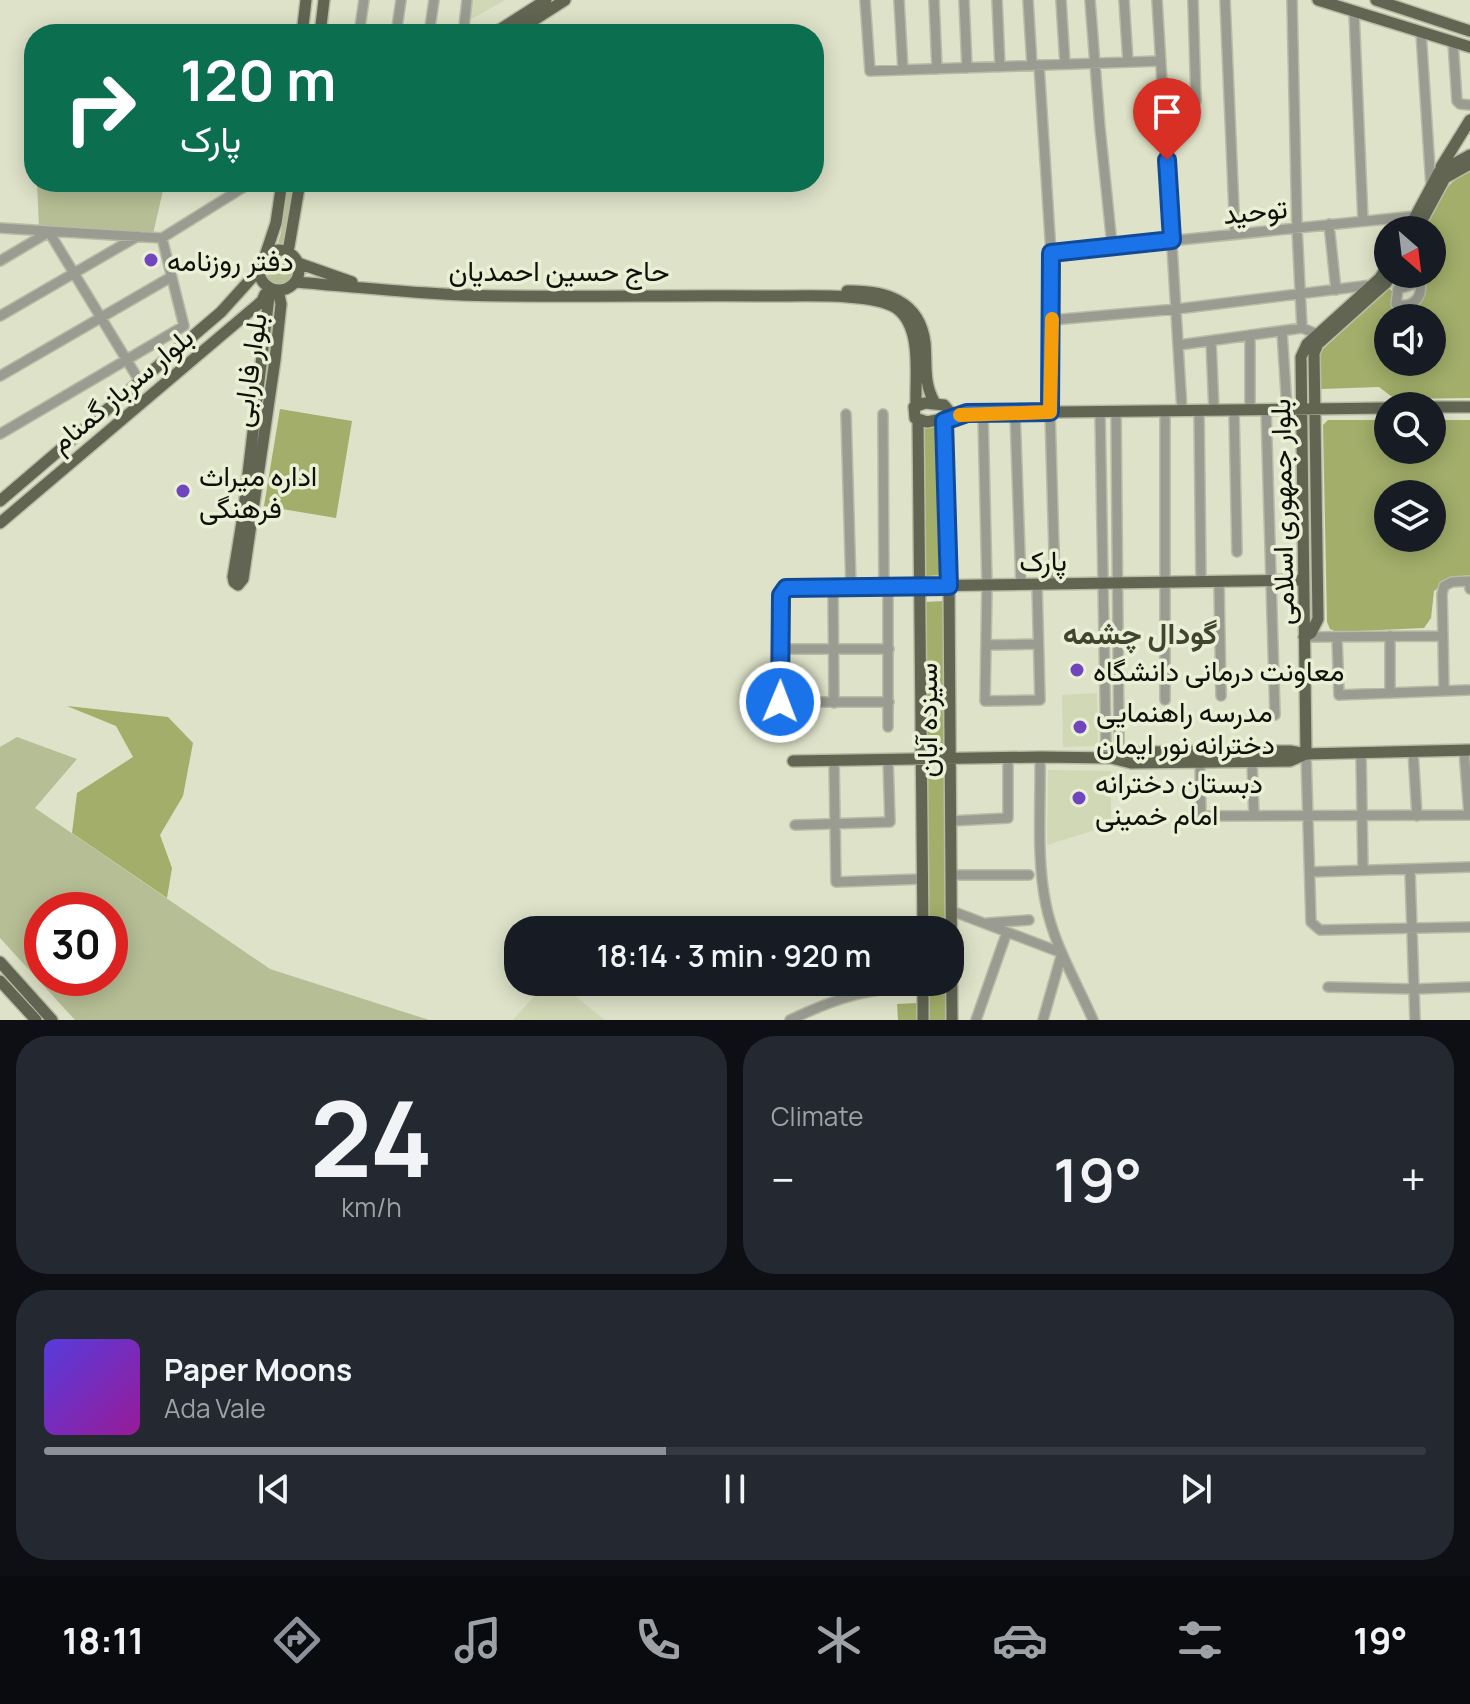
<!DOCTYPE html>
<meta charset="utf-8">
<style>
:root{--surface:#171b24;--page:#242831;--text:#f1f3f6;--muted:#9ea1a6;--line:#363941;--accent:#8c9099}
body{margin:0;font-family:Manrope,Vazirmatn,sans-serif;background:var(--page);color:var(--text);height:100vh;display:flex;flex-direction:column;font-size:30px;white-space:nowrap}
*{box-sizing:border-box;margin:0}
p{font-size:26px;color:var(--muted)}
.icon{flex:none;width:44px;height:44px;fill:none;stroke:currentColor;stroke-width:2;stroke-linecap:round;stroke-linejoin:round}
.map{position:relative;height:1020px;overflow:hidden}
.sheet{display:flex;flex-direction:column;gap:16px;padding:16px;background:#0d0f14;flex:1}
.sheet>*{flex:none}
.banner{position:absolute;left:24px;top:24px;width:800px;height:168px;border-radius:32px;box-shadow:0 4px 20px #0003;background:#0b6e4f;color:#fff;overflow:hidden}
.needle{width:52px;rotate:152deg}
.buttons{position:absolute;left:1374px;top:216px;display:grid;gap:16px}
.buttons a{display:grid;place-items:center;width:72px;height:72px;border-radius:50%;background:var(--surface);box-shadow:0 4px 20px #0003;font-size:40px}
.speed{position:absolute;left:24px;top:892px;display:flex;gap:16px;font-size:40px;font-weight:700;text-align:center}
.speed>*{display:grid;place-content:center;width:104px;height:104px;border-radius:50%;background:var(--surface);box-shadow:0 4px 20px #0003;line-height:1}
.speed .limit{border:12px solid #d22;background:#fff;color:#111}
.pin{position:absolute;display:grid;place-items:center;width:68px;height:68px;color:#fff;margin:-82px -34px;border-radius:50% 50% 50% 0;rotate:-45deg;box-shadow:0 0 8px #0007}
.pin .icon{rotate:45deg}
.me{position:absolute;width:88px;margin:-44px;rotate:1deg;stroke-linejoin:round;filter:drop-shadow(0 0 6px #0008)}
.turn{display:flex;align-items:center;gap:28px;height:168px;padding:0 24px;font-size:36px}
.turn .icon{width:104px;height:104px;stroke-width:2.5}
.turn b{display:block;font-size:56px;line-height:68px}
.big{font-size:60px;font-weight:600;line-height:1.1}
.sheet .tile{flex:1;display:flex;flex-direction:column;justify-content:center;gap:12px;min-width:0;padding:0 28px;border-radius:32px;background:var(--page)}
.sheet .dial{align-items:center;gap:0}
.dial b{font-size:104px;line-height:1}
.song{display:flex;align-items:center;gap:24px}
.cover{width:96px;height:96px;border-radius:12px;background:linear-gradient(135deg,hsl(250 70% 55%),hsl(300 70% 35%))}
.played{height:8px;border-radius:4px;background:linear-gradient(90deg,var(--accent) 45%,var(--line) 45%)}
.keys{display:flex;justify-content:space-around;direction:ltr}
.heat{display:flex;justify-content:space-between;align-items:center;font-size:44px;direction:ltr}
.sheet .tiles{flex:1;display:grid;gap:16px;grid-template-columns:1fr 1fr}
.tile:last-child{grid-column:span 2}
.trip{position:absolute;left:504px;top:916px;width:460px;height:80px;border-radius:32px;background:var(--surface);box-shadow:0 4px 20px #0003;font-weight:600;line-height:80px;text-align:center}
.dock{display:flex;height:128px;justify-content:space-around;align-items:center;background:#090b0e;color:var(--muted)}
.dock .icon{width:56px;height:56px}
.dock .selected{color:var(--accent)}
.dock b{font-size:36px;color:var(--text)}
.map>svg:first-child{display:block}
.built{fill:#d1d8b6}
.green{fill:#b6be95;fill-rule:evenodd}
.forest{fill:#a2ae6a;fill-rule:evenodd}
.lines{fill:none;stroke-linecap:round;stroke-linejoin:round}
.minor-casing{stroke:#b8bca5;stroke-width:12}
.major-casing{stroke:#b8bca5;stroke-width:14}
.minor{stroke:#9a9c91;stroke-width:9}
.major{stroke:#616552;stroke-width:11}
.route-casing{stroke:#114b97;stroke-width:20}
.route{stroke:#1a73e8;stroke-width:14}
.slow{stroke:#f59e0b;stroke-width:14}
.poi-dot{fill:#7145bd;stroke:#eaf0d5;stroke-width:3}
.labels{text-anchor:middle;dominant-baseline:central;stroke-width:7;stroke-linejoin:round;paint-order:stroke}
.street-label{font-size:28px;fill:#0f1108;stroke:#eaf0d5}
.poi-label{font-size:28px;fill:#0f1108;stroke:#eaf0d5;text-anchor:start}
.neighbourhood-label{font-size:30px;font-weight:bold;fill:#41452f;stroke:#eaf0d5}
</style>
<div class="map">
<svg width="1470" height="1020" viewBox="0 0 1470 1020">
<rect width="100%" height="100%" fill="#dde2c8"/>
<path class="built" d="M471,0H505L468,21Z
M1097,693L1098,742L1095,746L1063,747L1062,695Z
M1048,770L1111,771V825L1047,845Z
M547,982H557L605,1020H513Z"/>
<path class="green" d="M37,182H165L153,234L39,228Z
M288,182H298L286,246L278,242L281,233Z
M265 273a16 16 0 1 1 32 0a16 16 0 1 1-32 0Z
M17,737L77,759L35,808L270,969L429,1020H75L0,938V747ZM110,910V978H42V910Z"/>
<path class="forest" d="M1470,172V398L1395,399L1379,387L1321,389L1319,358L1323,349L1389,289L1394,292L1395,306L1409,307L1421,279L1399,284L1395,282L1401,274H1432V230H1424C1436,209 1445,178 1470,172ZM1388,318H1432V362H1388Z
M280,409L352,421L336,518L264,506Z
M1328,420H1388V450H1432V420H1470V575L1450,579L1434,591L1431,618L1424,628L1337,632L1330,629L1327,622L1323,425ZM1388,494H1432V538H1388Z
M943,425L947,575L926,576L922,426Z
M945,601L949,751L928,752L924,602Z
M67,706L168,717L193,743L183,796L160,835L172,868L167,898L72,833L77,793L133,757L116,726Z
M927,778H948L946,930H925L928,925Z
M926,982H947L948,1020H927Z
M918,1003L919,1020H898L897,1004Z"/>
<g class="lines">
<g class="minor-casing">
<path id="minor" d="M865,0L870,71L1161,61
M899,0L903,70
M934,0L937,69
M964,0L967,68
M997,0L1000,67
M1028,0L1032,65
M1061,0L1065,64
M1090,0L1100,128L1112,245
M1124,0L1128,62
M1157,0L1182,410
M1225,0L1235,234
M1292,0L1297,228L1302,328
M1354,12L1363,221
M464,27L467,0
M1421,32L1431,186
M359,34L364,0
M396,34L401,0
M429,34L434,0
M1453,42L1457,101L1460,104L1470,105
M1039,65L1051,253L1050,412L1055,584
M1164,106L1196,101L1193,0
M1329,224L1336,290
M0,228L162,238L252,182
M1051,253L1416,216
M0,261L49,232L140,382
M1420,282C1423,298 1412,309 1396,304L1398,289Z
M0,316L138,236
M1052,320L1177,309L1371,285
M1282,331L1287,409
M1211,341L1214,410
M1179,345L1302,328L1317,334
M0,376L171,277
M1250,409V335
M1266,409L1275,715
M1199,410L1201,582
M1234,410L1237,552
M1100,411L1106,748L1111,758L1119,748L1116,411
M1015,412L1021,585
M1165,412V700
M983,413L987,585L985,701L1040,700L1037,585
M846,414L851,587
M883,414L884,586
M0,434L184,326L162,238
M1219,582L1221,696
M888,586V727
M833,587L834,703
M786,588L781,595L780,702H889
M1390,636V693
M1443,636L1444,691
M1304,637L1443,636L1442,594L1444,586L1452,582L1469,581L1470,589
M1337,637L1339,695L1468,690
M986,645L1038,644
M781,649H889
M1413,751L1417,816
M1361,753L1363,870
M1306,754L1311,922L1320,930L1470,927
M1040,757C1041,805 1036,857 1046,905C1054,945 1077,983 1093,1020
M834,760L836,882L922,879
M1200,762L1201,816L1469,815L1464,750
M1252,762L1254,816
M951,821L1008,818V757
M795,825L890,822L888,759
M1410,871L1415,1020
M1310,872L1470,867
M951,875H1029
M952,911L1062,953L1043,1020
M988,923L1029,920
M1328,987L1415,989L1470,987
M790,1020C840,996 868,989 923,985
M976,1020L1007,932"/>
</g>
<g class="major-casing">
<path id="major" d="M1318,0L1470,47
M1376,0L1470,31
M302,34L306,0
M320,34L324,0
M493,34L546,0
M512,34L565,0
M1441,167L1470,120
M1408,230L1439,172L1470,155
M1417,230L1445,178L1470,164
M259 270a20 20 0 1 1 40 0a20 20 0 1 1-40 0Z
M288,252L300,182
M265,256L276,223L282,182
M298,263L352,282
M296,282C367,288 437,296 508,296C597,297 686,295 776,296C804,296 874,293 896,308C923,327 915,376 916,405
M270,288L243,516L233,577L234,582L238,585L243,579L275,360L281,304L278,290
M847,291C884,290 920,300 925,343C927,365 923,383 935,403
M925,403L944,405L949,411L947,418L927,422L915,418L914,407Z
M1432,407H1470
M947,418L967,413L1388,408
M918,421L923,930
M944,421L949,586L952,1020
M0,501L221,312L259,270
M0,523L262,301L265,294
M786,588L1302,580
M1304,637L1311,633L1318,619L1314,353L1318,344L1386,283L1392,274
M1306,754L1301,357L1307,344L1380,278L1388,265
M1112,757L1130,752L1290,751L1306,754L1470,750
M793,761L1040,757L1111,758L1131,763L1290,761L1306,754
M0,962L52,1020
M0,981L36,1020
M923,982V1020"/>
</g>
<use href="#minor" class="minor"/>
<use href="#major" class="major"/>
</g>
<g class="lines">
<g class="route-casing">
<path id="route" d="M780,702L781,595L786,588L949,586L944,421L967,413L1050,412L1051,253L1172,240L1167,160"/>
</g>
<use href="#route" class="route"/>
<path class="slow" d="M960,415L1050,412L1052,319"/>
</g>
<g class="poi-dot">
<circle cx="151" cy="260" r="8"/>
<circle cx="183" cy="491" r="8"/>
<circle cx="1077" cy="670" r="8"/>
<circle cx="1080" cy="727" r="8"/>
<circle cx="1079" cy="798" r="8"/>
</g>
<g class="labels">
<g class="street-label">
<text transform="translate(1255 210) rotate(-6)">توحید</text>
<text x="559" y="270">حاج حسین احمدیان</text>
<text transform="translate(248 370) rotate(-82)">بلوار فارابی</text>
<text transform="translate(121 389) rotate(-40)">بلوار سرباز گمنام</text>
<text transform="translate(1281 512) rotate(-91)">بلوار جمهوری اسلامی</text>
<text transform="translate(1043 560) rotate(-1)">پارک</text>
<text transform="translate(926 720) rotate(-90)">سیزده آبان</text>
</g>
<g class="poi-label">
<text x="167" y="260">دفتر روزنامه</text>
<text x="199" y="475">اداره میراث<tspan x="199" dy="32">فرهنگی</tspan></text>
<text x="1093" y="670">معاونت درمانی دانشگاه</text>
<text x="1096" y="711">مدرسه راهنمایی<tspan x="1096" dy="32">دخترانه نور ایمان</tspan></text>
<text x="1095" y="782">دبستان دخترانه<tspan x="1095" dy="32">امام خمینی</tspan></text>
</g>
<g class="neighbourhood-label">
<text x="1140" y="632">گودال چشمه</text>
</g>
</g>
</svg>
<div class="buttons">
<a><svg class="needle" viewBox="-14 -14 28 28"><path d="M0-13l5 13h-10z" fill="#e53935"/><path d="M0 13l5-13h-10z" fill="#9ea1a6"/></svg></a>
<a><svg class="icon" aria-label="sound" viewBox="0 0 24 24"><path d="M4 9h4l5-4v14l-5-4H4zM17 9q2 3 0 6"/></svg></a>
<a><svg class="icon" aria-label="search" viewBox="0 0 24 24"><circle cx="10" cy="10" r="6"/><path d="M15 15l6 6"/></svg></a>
<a><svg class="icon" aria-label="layers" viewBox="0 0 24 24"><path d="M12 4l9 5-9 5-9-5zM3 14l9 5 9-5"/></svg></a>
</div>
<div class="speed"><div class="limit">30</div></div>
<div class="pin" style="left:1167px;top:160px;background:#d93025"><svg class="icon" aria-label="arrive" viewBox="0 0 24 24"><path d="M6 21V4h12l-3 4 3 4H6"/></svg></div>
<svg class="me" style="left:780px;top:702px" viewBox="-20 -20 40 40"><circle r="17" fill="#1a73e8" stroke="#fff" stroke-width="3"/><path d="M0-11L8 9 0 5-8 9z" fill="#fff"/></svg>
<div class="trip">18:14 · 3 min · 920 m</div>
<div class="banner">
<div class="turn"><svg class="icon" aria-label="right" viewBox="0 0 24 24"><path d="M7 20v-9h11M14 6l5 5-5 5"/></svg><div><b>120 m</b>پارک</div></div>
</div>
</div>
<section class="sheet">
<div class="tiles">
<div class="tile dial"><b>24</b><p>km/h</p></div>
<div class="tile"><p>Climate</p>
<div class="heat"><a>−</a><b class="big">19°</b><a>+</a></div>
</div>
<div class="tile">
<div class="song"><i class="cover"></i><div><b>Paper Moons</b><p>Ada Vale</p></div></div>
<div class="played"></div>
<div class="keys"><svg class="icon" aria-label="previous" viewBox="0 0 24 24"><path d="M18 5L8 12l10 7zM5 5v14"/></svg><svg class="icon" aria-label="pause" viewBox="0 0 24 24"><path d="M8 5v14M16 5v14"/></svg><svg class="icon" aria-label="next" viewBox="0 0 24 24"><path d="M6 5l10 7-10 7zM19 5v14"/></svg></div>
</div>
</div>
</section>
<nav class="dock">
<b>18:11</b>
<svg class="icon selected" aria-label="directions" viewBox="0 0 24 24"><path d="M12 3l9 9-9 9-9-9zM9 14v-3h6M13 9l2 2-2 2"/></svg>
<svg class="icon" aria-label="music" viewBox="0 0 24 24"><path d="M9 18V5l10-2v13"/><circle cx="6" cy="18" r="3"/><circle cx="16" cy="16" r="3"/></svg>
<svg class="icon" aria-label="phone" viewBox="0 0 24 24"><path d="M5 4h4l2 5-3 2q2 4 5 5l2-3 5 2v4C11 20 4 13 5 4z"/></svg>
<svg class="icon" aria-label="climate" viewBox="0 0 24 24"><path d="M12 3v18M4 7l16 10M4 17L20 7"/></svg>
<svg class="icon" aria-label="car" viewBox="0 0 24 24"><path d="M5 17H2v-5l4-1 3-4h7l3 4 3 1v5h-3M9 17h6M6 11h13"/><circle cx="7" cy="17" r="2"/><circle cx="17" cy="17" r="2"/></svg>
<svg class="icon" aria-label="filters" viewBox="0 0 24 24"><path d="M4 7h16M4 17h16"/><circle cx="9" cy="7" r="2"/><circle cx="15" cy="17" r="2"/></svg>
<b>19°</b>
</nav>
